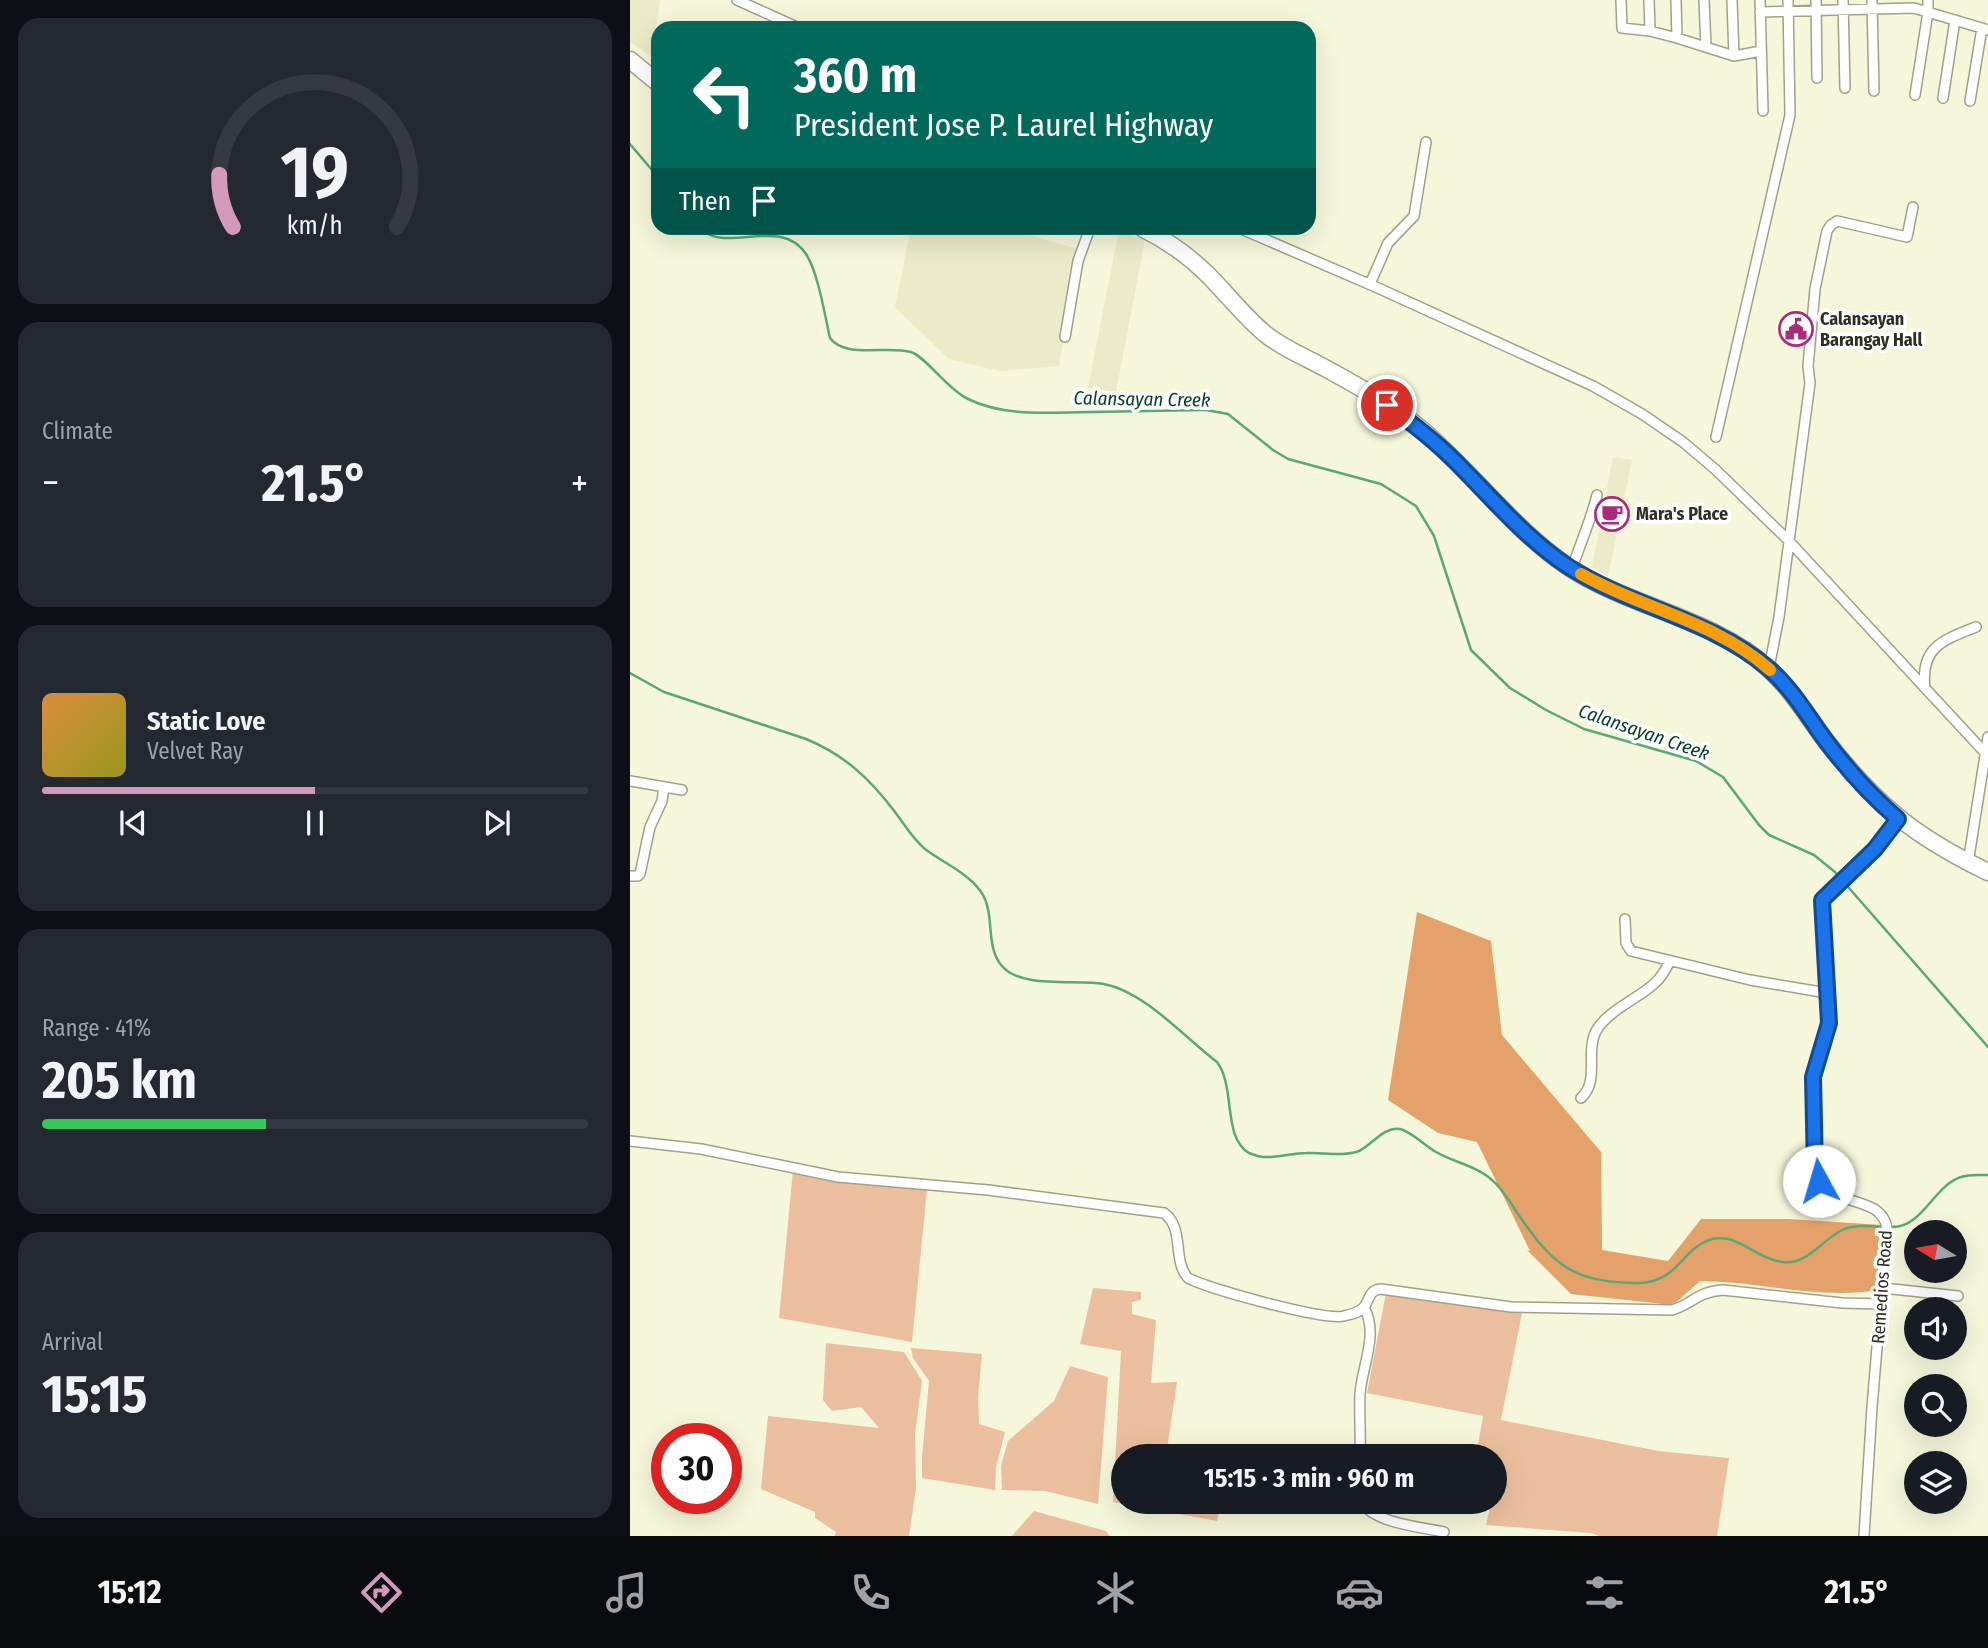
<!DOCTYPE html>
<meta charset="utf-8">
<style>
:root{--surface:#171b24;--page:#242831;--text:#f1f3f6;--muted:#9ea1a6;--line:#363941;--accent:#d299bc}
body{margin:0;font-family:"Fira Sans Condensed",sans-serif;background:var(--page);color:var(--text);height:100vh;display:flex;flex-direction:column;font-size:26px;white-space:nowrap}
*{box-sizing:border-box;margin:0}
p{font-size:23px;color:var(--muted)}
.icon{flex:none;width:38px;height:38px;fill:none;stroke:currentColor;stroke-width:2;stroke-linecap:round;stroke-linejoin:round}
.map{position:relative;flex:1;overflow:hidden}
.panel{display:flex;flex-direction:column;gap:18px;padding:18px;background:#0d0f14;width:630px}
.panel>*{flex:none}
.hud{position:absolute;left:21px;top:21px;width:665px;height:214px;border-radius:21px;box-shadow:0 7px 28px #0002;background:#00695c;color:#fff;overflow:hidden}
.needle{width:46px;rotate:281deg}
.fabs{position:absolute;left:1274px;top:1220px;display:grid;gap:14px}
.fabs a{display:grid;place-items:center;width:63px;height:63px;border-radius:50%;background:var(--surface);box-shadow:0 7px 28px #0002;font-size:35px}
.speed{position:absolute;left:21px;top:1423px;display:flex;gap:14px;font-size:35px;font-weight:700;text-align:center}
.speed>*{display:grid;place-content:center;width:91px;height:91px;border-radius:50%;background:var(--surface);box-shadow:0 7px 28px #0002;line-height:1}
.speed .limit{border:10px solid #d22;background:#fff;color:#111}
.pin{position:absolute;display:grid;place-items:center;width:60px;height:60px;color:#fff;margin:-30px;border:4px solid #fff;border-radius:50%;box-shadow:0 2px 7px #0007}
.me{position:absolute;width:77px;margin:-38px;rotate:354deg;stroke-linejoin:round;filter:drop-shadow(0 0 5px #0008)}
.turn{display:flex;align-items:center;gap:24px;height:147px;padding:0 28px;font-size:32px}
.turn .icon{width:91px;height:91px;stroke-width:2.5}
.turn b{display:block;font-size:49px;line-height:60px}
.then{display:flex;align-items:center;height:66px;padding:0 28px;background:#0003;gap:14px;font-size:26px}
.big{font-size:52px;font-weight:700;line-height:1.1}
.panel .card{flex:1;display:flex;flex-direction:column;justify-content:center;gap:10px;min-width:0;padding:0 24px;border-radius:21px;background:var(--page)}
.panel .dial{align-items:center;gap:0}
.dial svg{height:182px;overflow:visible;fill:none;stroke:var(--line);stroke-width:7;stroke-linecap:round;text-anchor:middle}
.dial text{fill:var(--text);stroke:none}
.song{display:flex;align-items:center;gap:21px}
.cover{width:84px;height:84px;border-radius:10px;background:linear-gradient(135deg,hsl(30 70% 55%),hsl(60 70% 35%))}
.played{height:7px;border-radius:4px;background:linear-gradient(90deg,var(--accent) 50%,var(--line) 50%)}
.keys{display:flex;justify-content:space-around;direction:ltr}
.heat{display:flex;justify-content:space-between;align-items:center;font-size:38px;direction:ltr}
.charge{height:10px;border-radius:5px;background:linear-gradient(90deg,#34c759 41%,var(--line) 0)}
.trip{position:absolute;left:481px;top:1444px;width:396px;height:70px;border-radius:35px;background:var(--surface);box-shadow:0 7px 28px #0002;font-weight:700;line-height:70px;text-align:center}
.menu{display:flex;height:112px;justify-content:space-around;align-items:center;background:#090b0e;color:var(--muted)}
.menu .icon{width:49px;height:49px}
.menu .current{color:var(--accent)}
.menu b{font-size:32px;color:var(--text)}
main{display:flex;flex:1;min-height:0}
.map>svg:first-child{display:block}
.built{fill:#ebebc9}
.green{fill:#ebbf9d}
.forest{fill:#e4a169}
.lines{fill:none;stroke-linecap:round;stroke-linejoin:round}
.stream{stroke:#5aa876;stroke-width:2.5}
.street-casing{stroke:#a1a189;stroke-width:12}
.highway-casing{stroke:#a1a189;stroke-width:19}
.street{stroke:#fff;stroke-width:9}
.highway{stroke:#fff;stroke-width:16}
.route-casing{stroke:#114b97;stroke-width:18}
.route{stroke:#1a73e8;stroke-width:12}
.slow{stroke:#f59e0b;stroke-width:12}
.labels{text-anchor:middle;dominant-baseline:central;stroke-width:7;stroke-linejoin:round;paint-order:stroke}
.poi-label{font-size:18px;font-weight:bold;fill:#2e2e24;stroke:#fff;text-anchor:start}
.street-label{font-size:18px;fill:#2e2e24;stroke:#fff}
.water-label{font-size:19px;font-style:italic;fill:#024222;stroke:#fff}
</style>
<main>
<section class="panel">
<div class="card dial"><svg viewBox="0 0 100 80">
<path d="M14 69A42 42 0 1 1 86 69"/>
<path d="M14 69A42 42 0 0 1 8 46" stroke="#d299bc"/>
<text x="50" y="56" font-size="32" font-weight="700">19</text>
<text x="50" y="72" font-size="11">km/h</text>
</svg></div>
<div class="card"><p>Climate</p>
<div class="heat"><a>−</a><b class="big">21.5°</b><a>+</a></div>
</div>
<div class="card">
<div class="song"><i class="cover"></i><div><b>Static Love</b><p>Velvet Ray</p></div></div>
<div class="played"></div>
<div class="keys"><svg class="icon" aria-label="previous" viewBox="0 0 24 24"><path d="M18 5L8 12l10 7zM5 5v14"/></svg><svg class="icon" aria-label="pause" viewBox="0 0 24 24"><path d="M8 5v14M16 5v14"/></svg><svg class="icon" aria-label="next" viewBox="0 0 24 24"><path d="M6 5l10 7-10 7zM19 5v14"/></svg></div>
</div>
<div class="card"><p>Range · 41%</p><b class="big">205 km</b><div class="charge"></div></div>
<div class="card"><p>Arrival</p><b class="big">15:15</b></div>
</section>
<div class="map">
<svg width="1358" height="1536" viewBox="0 0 1358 1536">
<rect width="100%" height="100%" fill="#f6f6db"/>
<path class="built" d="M0,0H30L22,57L0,42Z
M281,228H396V234L448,249L429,366L370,371L319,359L265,307Z
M489,230L515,240L486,392L458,388Z
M983,457L1002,460L978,577L962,567Z"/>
<path class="green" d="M163,1170L298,1180L282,1342L149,1318Z
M463,1288L511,1292V1300L502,1302V1314L526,1320L521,1383L547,1382L536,1456H494V1502H591L587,1521L483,1502L491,1351L450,1344Z
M756,1293L892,1313L871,1420L1028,1451L1099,1458L1087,1536H969L961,1533L856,1525L861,1502H864V1456H846L853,1416L737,1393Z
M196,1343L274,1352L292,1381L285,1434L286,1488L279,1536H205L206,1532L185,1518V1512L131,1489L138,1416L249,1428L231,1407L202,1411L193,1400Z
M281,1348L352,1354L348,1398L349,1424L375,1432L366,1467L365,1490L292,1478V1457L299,1381L283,1358Z
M440,1366L478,1377L468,1504L415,1491L372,1490L371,1466L378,1441L424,1401Z
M404,1511L476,1531L480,1536H382Z"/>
<path class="forest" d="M787,912L861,941L872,1035L971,1152L972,1250L1038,1261L1071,1219H1159L1252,1225L1248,1290C1188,1300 1130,1281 1070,1281L1043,1305L941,1294L897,1250L900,1251L847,1142L808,1133L758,1100Z"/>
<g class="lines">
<path class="stream" d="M0,144L28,177
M70,228C95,255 150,215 176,254C188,272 195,316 200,338C215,359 258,345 281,352C296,357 317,389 338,399C377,418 423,412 464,412C502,411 539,411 576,410L598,414L643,450L658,459L751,484L786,506L804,536L841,650L880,688L916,710L954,729L1066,761L1093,777L1129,825L1139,835L1184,855L1205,872L1358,1047
M0,673L34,692L176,739C215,755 240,779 265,812C274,824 283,839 295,849C313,863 341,874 353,895C365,916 355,947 372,966C391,989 446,979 474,984C515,992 554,1037 587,1062C606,1087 592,1137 619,1153C624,1155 630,1157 634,1157C648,1158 662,1153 676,1153C693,1152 713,1157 729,1151C742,1145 754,1126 770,1129C782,1132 794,1145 806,1152C823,1162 847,1166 862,1180C873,1189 880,1202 888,1214C923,1265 943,1283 1009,1283C1048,1282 1051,1250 1079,1240C1105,1230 1127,1260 1153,1262C1177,1265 1192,1240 1212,1230C1224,1224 1240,1226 1254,1227
M1261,1227C1292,1229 1303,1186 1331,1177C1339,1174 1349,1175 1358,1175"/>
<g class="street-casing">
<path id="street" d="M107,0L169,28
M991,0L992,28L1020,31L1047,38L1104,56L1131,51
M1019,0L1020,31
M1046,0L1047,38
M1074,0L1076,47
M1102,0L1104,56
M1130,0L1133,111
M1186,0L1187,78
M1213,0L1215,88
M1242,0L1244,91
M1130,12L1284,8L1358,30
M1285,95L1298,12V0
M1313,98L1325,20
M1340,101L1352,28
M609,228L748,288L963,386L1012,414L1053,442L1086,470L1159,541L1358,756
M740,284L758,243L784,216L796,142
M435,337L448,261L460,228
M1086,437L1160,115L1158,0
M942,569C950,544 961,520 967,495
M1139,668L1149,617L1180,383L1178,366L1185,289L1197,231L1201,225L1207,221L1277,237L1283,207
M1295,688C1290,647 1313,640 1346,627
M0,781L52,790
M1338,863L1358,737
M0,876H8L10,874L20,827L32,801L34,787
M995,919L996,943L1001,951L1120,980L1197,993
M951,1098C970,1081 955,1052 966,1031C978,1010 1008,999 1025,983C1032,977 1036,969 1040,961
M0,1141L71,1149L208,1177L358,1190L534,1213C555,1228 542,1261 558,1278C579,1289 694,1321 714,1316C721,1314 729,1313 734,1307C740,1300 738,1290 751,1289L881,1307L1042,1310C1063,1304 1066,1292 1093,1290L1212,1303L1252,1304
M1253,1288L1328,1296
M730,1456C731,1435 729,1415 730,1394C732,1365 749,1335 734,1307
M732,1502C743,1523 791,1527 814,1532
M1234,1536L1242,1407L1257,1228C1251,1192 1197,1211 1185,1170L1183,1077L1199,1023L1192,900L1245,849L1268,819"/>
</g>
<g class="highway-casing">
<path id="highway" d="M0,60L28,83
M512,228C536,240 558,255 578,275C597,294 613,315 634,333C652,348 675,357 695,368C728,386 762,405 791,429C842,472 882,528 937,566C998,607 1086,619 1139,669C1162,690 1178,717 1196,741C1246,805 1285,837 1358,872"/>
</g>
<use href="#street" class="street"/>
<use href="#highway" class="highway"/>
</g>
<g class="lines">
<g class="route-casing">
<path id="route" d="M757,405C782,423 805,441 826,462C862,498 896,539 939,567C1001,607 1080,619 1137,667C1160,686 1176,713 1193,737C1215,767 1240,795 1268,819L1245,849L1192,900L1199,1023L1183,1077L1185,1170L1189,1181"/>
</g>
<use href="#route" class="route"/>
<path class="slow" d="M951,574C1012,609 1088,622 1140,670"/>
</g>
<defs>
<g id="civic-ring" transform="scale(1.75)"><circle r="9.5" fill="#fff" stroke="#ac2a76" stroke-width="1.5"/><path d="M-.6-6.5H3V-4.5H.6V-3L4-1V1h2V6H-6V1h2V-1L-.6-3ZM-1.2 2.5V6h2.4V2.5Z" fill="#ac2a76"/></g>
<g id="cafe-ring" transform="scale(1.75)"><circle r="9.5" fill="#fff" stroke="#ac2a76" stroke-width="1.5"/><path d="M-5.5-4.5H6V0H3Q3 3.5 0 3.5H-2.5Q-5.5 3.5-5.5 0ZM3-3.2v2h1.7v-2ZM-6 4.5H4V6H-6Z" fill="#ac2a76"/></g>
</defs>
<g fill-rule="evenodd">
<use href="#civic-ring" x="1166" y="329"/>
<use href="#cafe-ring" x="982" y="514"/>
</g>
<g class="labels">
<g class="poi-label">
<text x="1190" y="319">Calansayan<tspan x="1190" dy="21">Barangay Hall</tspan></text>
<text x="1006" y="514">Mara's Place</text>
</g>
<g class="street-label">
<text transform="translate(1252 1287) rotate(-86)">Remedios Road</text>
</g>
<g class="water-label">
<text transform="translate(512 399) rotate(1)">Calansayan Creek</text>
<text transform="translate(1014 732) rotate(19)">Calansayan Creek</text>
</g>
</g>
</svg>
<div class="fabs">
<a><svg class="needle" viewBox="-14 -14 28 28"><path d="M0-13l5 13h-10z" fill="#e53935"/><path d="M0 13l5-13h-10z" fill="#9ea1a6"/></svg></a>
<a><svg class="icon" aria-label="sound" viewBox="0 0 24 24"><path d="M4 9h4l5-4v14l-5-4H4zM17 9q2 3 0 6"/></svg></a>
<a><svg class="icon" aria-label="search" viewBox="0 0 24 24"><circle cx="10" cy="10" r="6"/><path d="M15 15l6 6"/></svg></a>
<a><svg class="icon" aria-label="layers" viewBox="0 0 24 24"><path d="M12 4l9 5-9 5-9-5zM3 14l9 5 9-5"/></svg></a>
</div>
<div class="speed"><div class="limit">30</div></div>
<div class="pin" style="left:757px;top:405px;background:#d93025"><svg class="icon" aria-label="arrive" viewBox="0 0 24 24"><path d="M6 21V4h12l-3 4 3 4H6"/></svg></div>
<svg class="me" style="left:1189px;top:1181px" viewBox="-20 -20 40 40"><circle r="19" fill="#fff"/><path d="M0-13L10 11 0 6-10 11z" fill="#1a73e8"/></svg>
<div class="trip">15:15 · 3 min · 960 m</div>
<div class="hud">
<div class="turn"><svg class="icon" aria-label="left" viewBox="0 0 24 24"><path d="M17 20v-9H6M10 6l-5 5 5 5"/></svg><div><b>360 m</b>President Jose P. Laurel Highway</div></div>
<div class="then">Then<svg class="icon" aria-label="arrive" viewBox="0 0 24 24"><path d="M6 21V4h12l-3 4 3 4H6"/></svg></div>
</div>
</div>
</main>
<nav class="menu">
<b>15:12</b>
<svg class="icon current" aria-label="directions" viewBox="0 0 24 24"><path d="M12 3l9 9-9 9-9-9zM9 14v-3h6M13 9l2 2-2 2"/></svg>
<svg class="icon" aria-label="music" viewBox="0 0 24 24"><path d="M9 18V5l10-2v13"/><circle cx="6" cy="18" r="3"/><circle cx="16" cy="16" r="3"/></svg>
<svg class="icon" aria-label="phone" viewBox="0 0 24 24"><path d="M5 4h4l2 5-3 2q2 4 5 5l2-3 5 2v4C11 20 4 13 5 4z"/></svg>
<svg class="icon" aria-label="climate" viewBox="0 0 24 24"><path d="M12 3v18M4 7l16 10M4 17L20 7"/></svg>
<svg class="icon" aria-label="car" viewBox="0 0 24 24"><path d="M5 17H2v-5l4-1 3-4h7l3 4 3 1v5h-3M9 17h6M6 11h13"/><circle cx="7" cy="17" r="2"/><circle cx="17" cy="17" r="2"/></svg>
<svg class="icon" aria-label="filters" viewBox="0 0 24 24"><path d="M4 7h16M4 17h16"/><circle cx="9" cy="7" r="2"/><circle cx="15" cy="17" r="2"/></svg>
<b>21.5°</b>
</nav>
